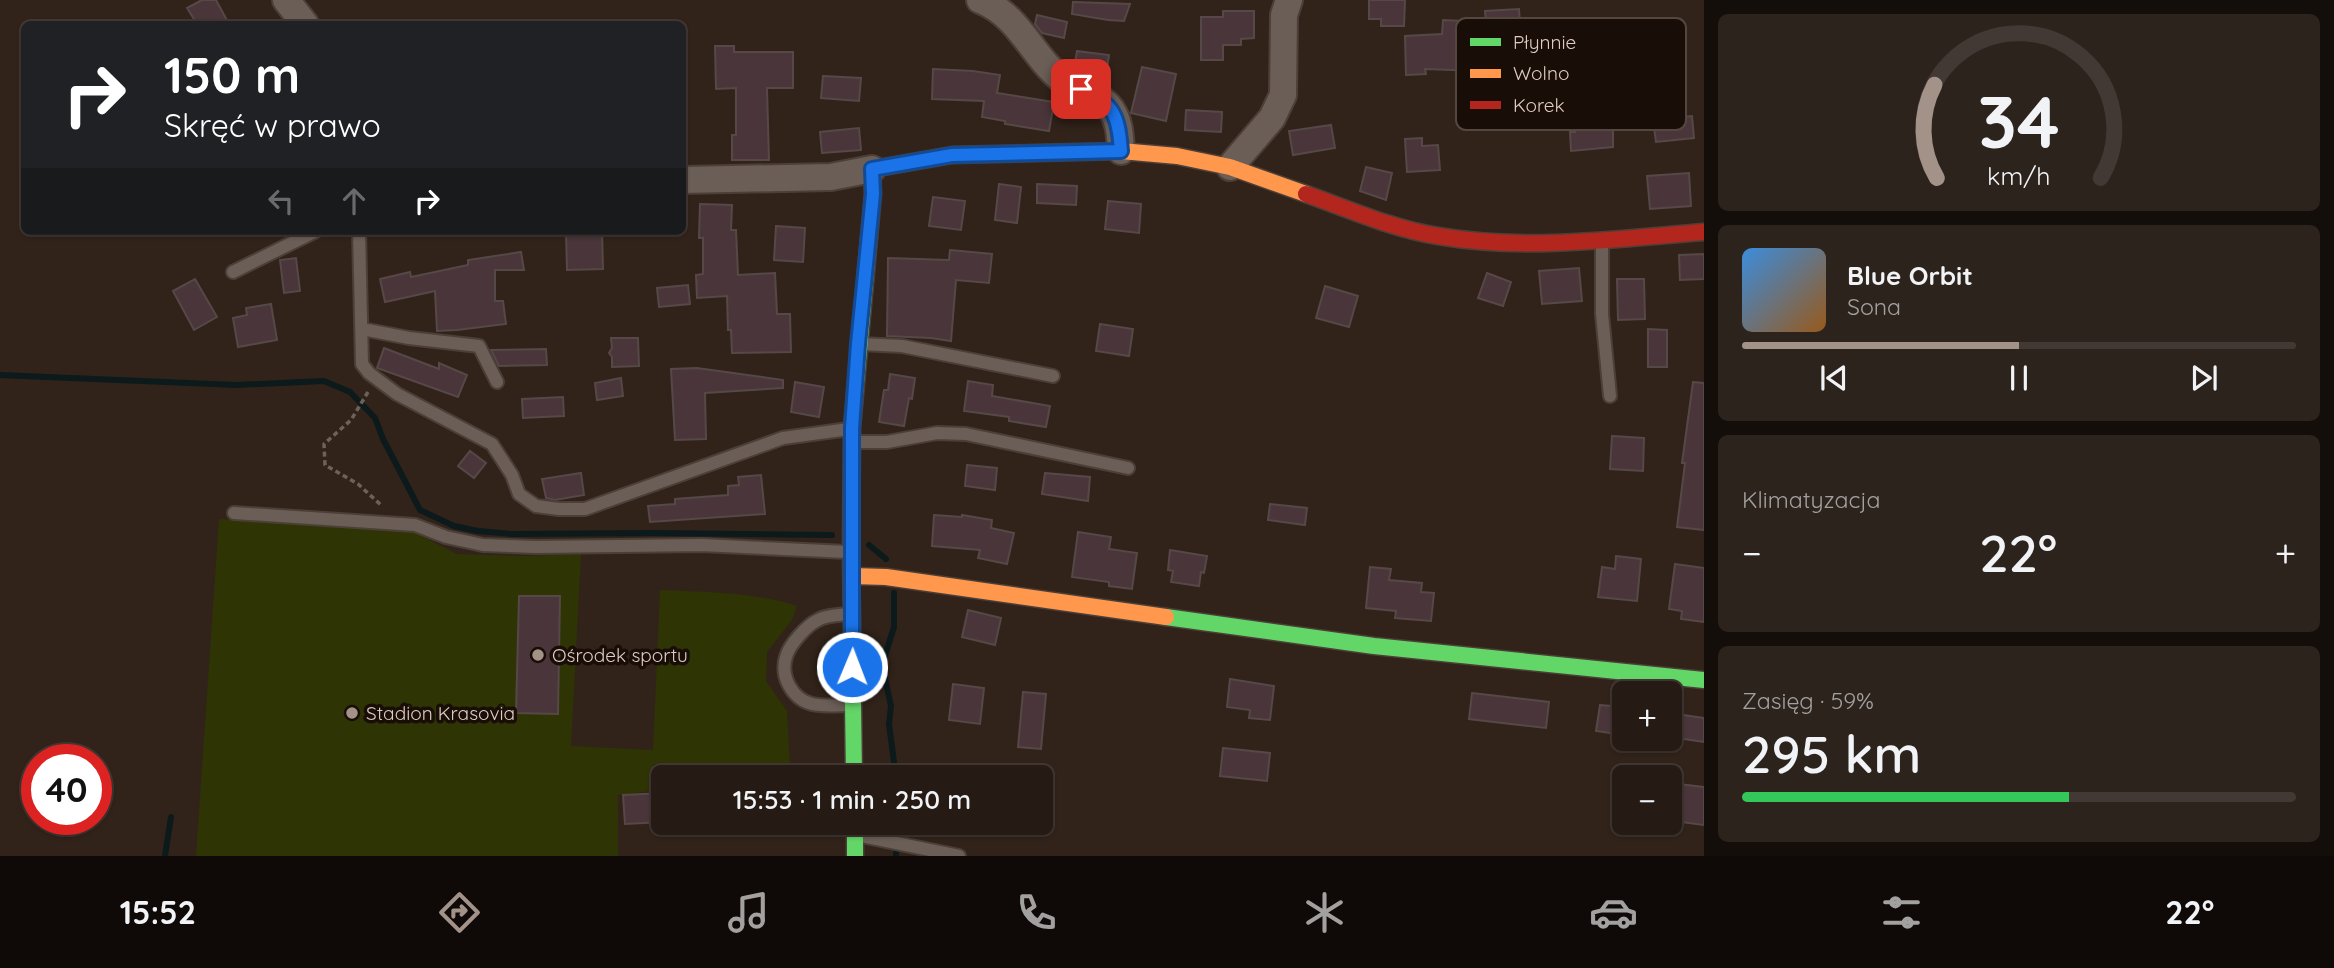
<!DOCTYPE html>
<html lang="pl">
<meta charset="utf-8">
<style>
:root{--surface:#251a14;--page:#2d231d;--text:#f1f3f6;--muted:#a3a1a0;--line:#423834;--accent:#a29288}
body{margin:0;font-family:Quicksand,sans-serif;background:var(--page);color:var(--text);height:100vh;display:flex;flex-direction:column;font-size:26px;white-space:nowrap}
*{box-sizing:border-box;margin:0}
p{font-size:23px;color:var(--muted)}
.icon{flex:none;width:38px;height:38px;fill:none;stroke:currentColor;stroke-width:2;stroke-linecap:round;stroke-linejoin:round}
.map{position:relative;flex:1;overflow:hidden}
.sheet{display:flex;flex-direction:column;gap:14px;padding:14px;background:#140e0b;width:630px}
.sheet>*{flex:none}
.guide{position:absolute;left:21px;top:21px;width:665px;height:214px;border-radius:10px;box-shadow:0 2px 5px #0004,0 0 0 2px var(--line);background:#202124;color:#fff;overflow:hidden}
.tools{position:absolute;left:1612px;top:681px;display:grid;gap:14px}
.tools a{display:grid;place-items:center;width:70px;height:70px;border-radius:10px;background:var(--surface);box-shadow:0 2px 5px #0004,0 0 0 2px var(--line);font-size:35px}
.speed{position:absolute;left:21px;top:744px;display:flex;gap:14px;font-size:35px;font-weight:700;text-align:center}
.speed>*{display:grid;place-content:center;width:91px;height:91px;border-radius:50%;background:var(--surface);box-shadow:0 2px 5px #0004,0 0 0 2px var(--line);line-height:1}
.speed .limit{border:10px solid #d22;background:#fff;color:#111}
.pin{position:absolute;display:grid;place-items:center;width:60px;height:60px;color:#fff;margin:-30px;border-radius:14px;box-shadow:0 4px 10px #0006}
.me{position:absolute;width:77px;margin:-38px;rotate:1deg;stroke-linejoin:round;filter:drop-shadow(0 0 5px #0008)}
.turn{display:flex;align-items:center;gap:24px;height:147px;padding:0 28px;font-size:32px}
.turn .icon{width:91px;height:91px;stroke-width:2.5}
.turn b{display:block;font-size:49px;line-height:60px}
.lanes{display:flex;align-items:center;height:66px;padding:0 28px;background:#0003;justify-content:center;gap:35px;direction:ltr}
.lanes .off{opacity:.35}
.big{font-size:52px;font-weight:600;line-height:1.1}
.sheet .card{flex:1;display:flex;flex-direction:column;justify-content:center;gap:10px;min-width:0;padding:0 24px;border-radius:10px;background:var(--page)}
.sheet .dial{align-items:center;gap:0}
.dial svg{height:182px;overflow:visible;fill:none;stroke:var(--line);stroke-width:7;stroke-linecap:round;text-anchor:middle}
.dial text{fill:var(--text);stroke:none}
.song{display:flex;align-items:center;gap:21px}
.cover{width:84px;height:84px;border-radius:10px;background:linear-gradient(135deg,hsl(210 70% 55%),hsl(30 70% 35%))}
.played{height:7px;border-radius:4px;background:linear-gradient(90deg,var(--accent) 50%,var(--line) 50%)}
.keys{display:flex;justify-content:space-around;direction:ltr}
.heat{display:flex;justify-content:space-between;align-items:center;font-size:38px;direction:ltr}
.charge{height:10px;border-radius:5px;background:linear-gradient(90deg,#34c759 59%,var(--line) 0)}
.trip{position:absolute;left:651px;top:765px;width:402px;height:70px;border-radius:10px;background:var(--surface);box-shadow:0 2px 5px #0004,0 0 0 2px var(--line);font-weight:600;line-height:70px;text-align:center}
.tabs{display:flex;height:112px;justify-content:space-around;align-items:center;background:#0f0a08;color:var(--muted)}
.tabs .icon{width:49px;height:49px}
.tabs .selected{color:var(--accent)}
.tabs b{font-size:32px;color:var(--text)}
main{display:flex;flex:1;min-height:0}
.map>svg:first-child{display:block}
.green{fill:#2e3404}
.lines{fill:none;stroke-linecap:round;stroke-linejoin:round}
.stream{stroke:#0c1a1c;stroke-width:6}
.building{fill:#4a363a;stroke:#554847;stroke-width:2}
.lane-casing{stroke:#4c3f38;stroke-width:16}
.street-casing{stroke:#4c3f38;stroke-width:30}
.fast-casing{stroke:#4c3f38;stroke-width:19}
.slow-casing{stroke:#4c3f38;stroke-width:19}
.jam-casing{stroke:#4c3f38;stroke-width:19}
.path{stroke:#6c615b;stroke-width:3.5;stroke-dasharray:5 3.5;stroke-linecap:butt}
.lane{stroke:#6a5e56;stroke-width:12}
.street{stroke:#6a5e56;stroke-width:26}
.fast{stroke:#63d668;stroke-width:16}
.slow{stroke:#ff974d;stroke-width:16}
.jam{stroke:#b3261e;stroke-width:16}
.route-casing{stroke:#114b97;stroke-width:18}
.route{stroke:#1a73e8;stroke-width:12}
.poi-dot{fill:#a29288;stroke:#190d07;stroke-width:2.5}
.labels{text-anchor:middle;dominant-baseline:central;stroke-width:7;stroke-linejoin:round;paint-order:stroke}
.poi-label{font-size:19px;fill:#dfcdc3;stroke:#190d07;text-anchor:start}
.key{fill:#190d07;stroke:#54473f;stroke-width:2}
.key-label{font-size:19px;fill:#dfcdc3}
</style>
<main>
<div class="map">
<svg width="1704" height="856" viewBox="0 0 1704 856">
<rect width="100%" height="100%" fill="#31231a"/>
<path class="green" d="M219,519L410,530L457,554L523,556L581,554L571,746L653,750L660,590C705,592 754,592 797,606L792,620L767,652L766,681L787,711L790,768L653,764L652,791L618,795V856H196Z"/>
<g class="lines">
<path class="stream" d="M0,375L236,385L324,381L350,392L375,418L383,439L420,510L454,526L478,531L512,534L655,533L832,535
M869,545L886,559
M894,593V627L882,665L891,706L889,724L896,777
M165,856L171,817
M896,856L897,822"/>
</g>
<path class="building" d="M202,0H216L229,24H197L187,8Z
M1369,0H1405L1404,26H1381V19H1369Z
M1073,2L1130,4L1124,21L1108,20L1072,14Z
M1519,9L1521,40L1482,42L1481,71L1425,69L1426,74L1406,75L1405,36L1442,34L1443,20L1486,22L1485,11Z
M1223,11H1254V38L1241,39V45H1223V60H1201V17H1223Z
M1037,15L1067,22L1064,38L1042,33L1035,24Z
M715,46H734V52H793V88H767L769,160H732V135H736V88L716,89Z
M1077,51L1109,55L1105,81L1074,69Z
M1142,67L1176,74L1166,121L1131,113Z
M933,69L973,71L1000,75L997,93L1054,102L1049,131L1005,124V121L982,117L984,101L932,99Z
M823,76L861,78L859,101L821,98Z
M1186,110L1222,112L1221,132L1185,130Z
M1692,116L1694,138L1656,142L1653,120Z
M1613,118V147L1571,151L1570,132H1575V119Z
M1331,125L1335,148L1293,155L1289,131Z
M859,128L861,150L822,153L820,132Z
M1422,138V146L1438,145L1440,170L1407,172L1405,139Z
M1366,167L1392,173L1386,200L1360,191Z
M1689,173L1691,206L1650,209L1647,176Z
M999,184L1021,187L1017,223L995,220Z
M1037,184L1077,186L1076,205L1037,203Z
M933,197L965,201L961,230L929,226Z
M1108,201L1141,204L1139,233L1105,229Z
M700,204L732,205L731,230H736L738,275L775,273L777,314H790L791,352L732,353L731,330H728L727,296L697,298L696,275L703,274V238H699Z
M776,226L805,228L803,262L774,260Z
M566,231H602L603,269L567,270Z
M950,250L992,254L989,283L956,280L951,341L931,338L887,336L888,258L949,260Z
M521,252L524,270H495V301H503L506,324L457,330L437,331L435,291L385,302L380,279L410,272L411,277L468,265V260Z
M1704,254V279L1680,280L1679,255Z
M296,258L300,291L284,293L280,260Z
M1579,268L1582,301L1542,304L1539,271Z
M1487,273L1511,282L1503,306L1478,298Z
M195,279L217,317L194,330L173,291Z
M1617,279H1644L1645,319L1618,320Z
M688,285L690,304L659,307L657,288Z
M1325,286L1358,296L1349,327L1316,318Z
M271,304L277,340L238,347L233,318L247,315L246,308Z
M1100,324L1133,329L1129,356L1096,351Z
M1648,329L1667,330V367H1648Z
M611,338H638L639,366L612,367V357L609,353L612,348Z
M384,348L439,369V363L467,375L458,397L377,368Z
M546,349L547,365L499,366L491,350Z
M697,368L783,380V388L705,393L706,439L675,440L671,369Z
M890,374L915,378L912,399L909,398L904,426L879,422L884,390H888Z
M621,378L623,396L597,400L595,383Z
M968,381L993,385L992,396L1050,406L1046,427L1009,421V417L964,411Z
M795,382L824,387L819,417L791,412Z
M1693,382L1704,383V530L1677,527L1685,463H1682Z
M563,397L564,416L523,418L522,399Z
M1612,436L1644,438L1643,471L1610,469Z
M470,451L486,463L474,478L458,466Z
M967,465L997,468L995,490L965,486Z
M581,473L584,495L555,500L546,498L542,479Z
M1045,473L1090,477L1088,501L1042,494Z
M761,475L765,514L650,522L648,506L675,504V499L728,495V486L739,485L738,477Z
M1270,504L1307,508L1305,525L1268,520Z
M934,515L962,517V515L992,520L991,528L1014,533L1007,564L978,558L980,550L932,546Z
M1078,532L1111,537L1109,549L1137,553L1132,589L1109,586V582L1072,577Z
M1170,550L1207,556L1204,573L1201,572L1199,586L1171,582L1173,571L1168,570Z
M1616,556L1641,559L1637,601L1598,597L1602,567L1615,569Z
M1675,564L1704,568V622L1681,619L1682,611L1669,609Z
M1370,567L1391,569L1389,580L1422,583L1421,592L1434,593L1431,621L1395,618L1396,611L1366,608Z
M519,596H560L558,714L516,713Z
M968,610L1001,618L995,645L962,637Z
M1230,679L1274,686L1270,720L1249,718L1250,710L1227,707Z
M953,684L984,688L980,724L949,720Z
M1023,692L1046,694L1041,749L1018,747Z
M1472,693L1549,702L1546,728L1469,719Z
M1600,705L1622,707L1621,712L1624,713V735L1596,731Z
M1670,713L1704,718V742L1670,737Z
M1223,748L1270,753L1267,781L1220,776Z
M1670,783L1704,787V825L1673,821L1674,812L1670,811Z
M663,793V822L625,824L623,795Z"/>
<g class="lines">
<g class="lane-casing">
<path id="lane" d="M359,231L362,364L369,373L397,394L492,444L512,475L519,494L536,506L559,509H585L783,438L849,429
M1602,243V314L1610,396
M233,272L316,231
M362,329L409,338L479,346L497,382
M861,344L902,346L1053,376
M856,442H887L937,433L966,434L1128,468
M234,513L415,525L446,537L483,545L536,547L702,545L847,552
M850,614C840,615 826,615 818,620C807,625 789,645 786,657C780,676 792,699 812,704C824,707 839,705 851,705
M857,835L959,856"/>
</g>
<g class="street-casing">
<path id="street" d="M286,0L305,24
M980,0C1021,16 1032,58 1065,82C1080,93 1100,93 1111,109C1120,122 1120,136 1121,151
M1230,167L1272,118L1283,95L1284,15L1289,0
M682,180L831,177L872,169"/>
</g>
<g class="fast-casing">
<path id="fast" d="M1166,617L1374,646L1704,680
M854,777L851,552L852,428L869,238
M855,822V856"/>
</g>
<g class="slow-casing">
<path id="slow" d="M869,238L873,194L872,169L952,155L1121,151L1177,156L1230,167L1306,194
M852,576L886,577L1166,617"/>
</g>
<g class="jam-casing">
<path id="jam" d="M1306,194C1348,209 1393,229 1438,236C1525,251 1616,239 1704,232"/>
</g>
<path class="path" d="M368,392L351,420L324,444L325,465L358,484L382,506"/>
<use href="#lane" class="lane"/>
<use href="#street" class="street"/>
<use href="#fast" class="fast"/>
<use href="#slow" class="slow"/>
<use href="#jam" class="jam"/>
</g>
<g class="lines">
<g class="route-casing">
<path id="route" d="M852,667V428L858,344L873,194L872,169L952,155L1121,151C1118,115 1115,105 1081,89"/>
</g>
<use href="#route" class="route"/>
</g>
<g class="poi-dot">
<circle cx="538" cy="655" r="7"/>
<circle cx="352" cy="713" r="7"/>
</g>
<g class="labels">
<g class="poi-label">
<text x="552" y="655">Ośrodek sportu</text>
<text x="366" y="713">Stadion Krasovia</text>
</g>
</g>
<rect x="1456" y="18" width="230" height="112" rx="10" class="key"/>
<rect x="1470" y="38" width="31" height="8" fill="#63d668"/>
<rect x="1470" y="69" width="31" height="9" fill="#ff974d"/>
<rect x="1470" y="101" width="31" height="8" fill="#b3261e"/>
<g class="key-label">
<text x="1513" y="49">Płynnie</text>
<text x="1513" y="80">Wolno</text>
<text x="1513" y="112">Korek</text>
</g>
</svg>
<div class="tools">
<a>+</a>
<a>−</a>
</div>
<div class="speed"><div class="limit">40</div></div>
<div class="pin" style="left:1081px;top:89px;background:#d93025"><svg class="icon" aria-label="arrive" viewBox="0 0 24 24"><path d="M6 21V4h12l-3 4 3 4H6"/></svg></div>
<svg class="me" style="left:852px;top:667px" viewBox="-20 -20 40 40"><circle r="17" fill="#1a73e8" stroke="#fff" stroke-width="3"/><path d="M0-11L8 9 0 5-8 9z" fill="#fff"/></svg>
<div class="trip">15:53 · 1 min · 250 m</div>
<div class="guide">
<div class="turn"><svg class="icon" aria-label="right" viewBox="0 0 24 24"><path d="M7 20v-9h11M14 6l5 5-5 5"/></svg><div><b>150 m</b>Skręć w prawo</div></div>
<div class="lanes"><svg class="icon off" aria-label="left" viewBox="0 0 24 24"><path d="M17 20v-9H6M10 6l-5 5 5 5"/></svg><svg class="icon off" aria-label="ahead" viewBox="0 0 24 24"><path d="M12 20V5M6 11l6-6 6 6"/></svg><svg class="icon" aria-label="right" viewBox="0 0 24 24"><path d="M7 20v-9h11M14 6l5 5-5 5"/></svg></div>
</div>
</div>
<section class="sheet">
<div class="card dial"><svg viewBox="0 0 100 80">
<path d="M14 69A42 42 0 1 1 86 69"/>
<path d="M14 69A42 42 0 0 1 13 28" stroke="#a29288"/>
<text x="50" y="56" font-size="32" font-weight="700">34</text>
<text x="50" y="72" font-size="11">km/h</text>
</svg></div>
<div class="card">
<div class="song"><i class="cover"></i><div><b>Blue Orbit</b><p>Sona</p></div></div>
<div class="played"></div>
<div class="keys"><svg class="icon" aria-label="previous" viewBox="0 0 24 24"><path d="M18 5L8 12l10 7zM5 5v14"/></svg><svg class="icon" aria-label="pause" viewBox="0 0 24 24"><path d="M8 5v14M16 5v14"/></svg><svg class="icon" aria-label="next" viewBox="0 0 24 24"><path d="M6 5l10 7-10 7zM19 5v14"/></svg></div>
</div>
<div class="card"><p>Klimatyzacja</p>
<div class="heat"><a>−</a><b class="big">22°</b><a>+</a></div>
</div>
<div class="card"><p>Zasięg · 59%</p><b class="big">295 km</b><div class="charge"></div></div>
</section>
</main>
<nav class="tabs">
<b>15:52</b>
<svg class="icon selected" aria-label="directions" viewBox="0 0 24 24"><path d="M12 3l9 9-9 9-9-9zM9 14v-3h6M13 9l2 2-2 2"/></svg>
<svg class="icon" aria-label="music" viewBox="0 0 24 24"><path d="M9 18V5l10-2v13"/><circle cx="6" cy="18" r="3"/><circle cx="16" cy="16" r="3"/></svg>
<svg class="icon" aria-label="phone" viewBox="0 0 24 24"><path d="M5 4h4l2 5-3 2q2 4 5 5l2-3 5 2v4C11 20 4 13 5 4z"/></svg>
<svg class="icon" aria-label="climate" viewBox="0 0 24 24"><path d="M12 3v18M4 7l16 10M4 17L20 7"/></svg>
<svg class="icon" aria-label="car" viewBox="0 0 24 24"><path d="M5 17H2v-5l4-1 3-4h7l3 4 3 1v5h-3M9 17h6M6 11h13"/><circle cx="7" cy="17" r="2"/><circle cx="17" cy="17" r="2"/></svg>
<svg class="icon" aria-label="filters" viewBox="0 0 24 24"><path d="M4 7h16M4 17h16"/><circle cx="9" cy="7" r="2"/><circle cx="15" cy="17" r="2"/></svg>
<b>22°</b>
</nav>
